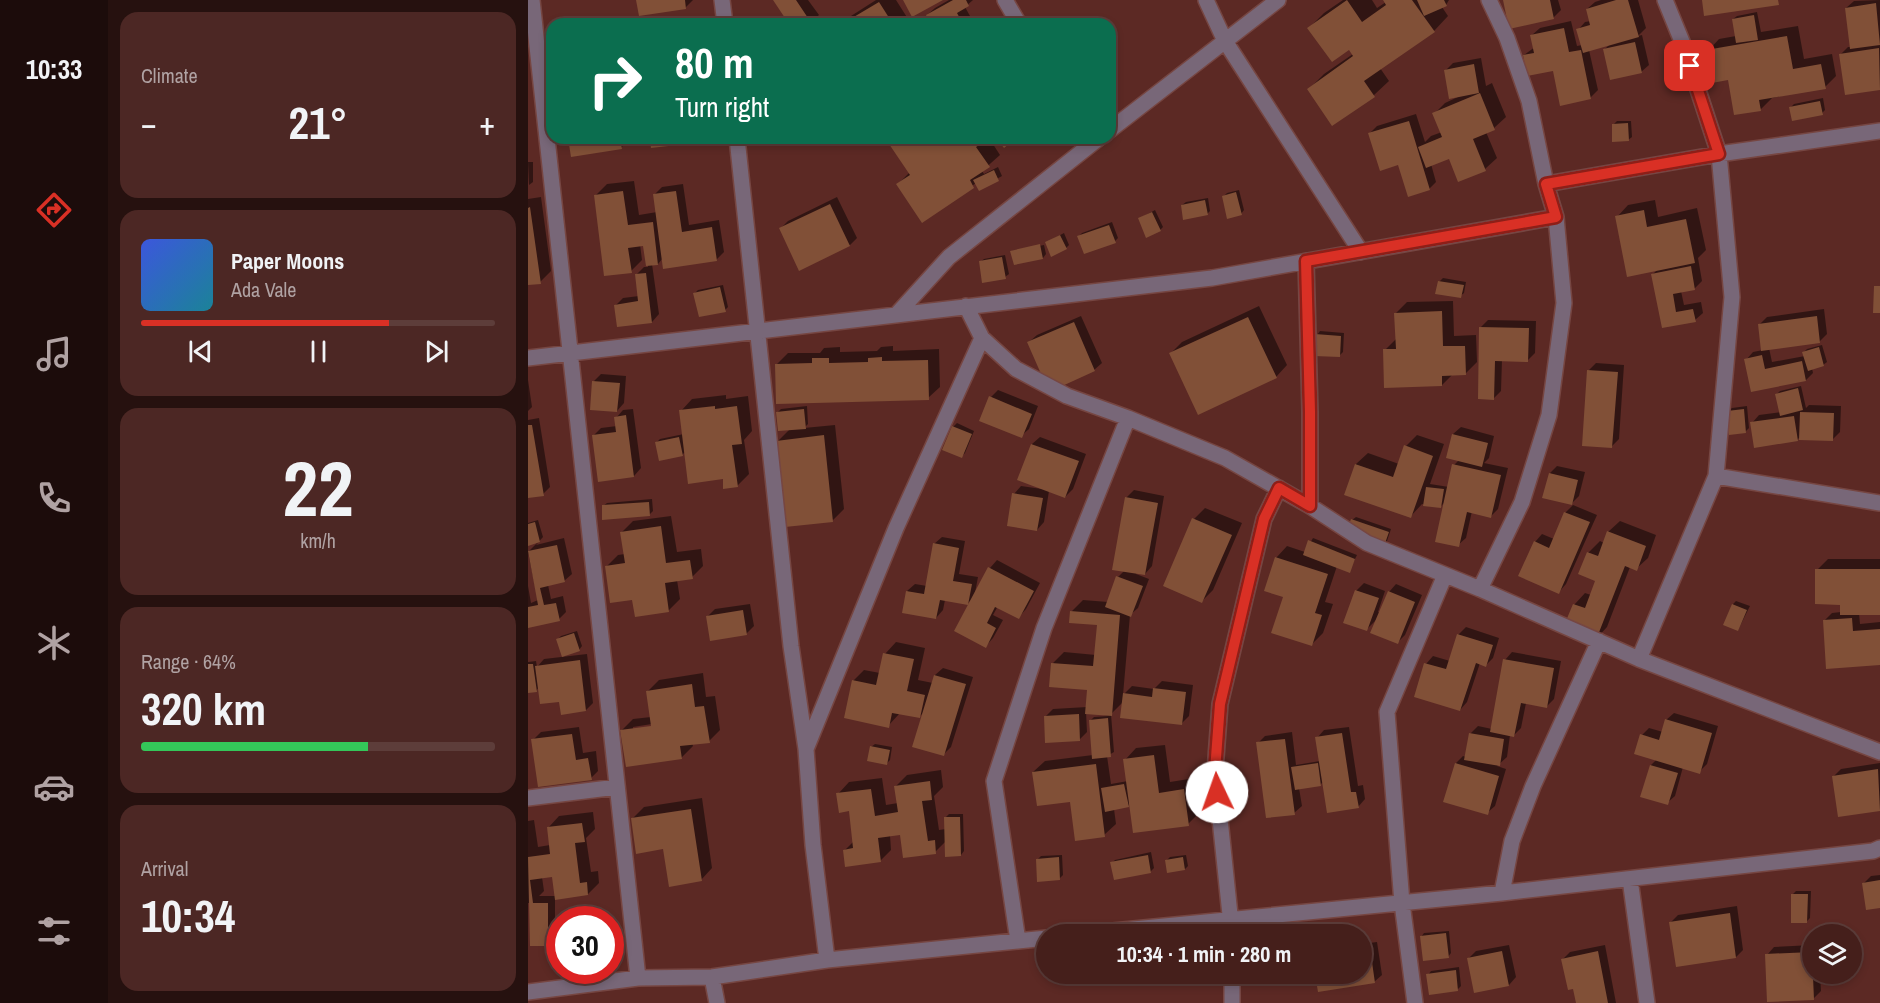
<!DOCTYPE html>
<meta charset="utf-8">
<style>
:root{--surface:#451f1b;--page:#4c2724;--text:#f1f3f6;--muted:#b0a2a3;--line:#5d3d3a;--accent:#d93025}
body{margin:0;font-family:"Archivo Narrow",sans-serif;background:var(--page);color:var(--text);height:100vh;display:flex;flex-direction:column;font-size:22px;white-space:nowrap}
*{box-sizing:border-box;margin:0}
p{font-size:20px;color:var(--muted)}
.icon{flex:none;width:33px;height:33px;fill:none;stroke:currentColor;stroke-width:2;stroke-linecap:round;stroke-linejoin:round}
.map{position:relative;flex:1;overflow:hidden}
.panel{display:flex;flex-direction:column;gap:12px;padding:12px;background:#26110f;width:420px}
.panel>*{flex:none}
.hud{position:absolute;left:18px;top:18px;width:570px;height:126px;border-radius:18px;box-shadow:0 3px 9px #0003,0 0 0 2px var(--line);background:#0b6e4f;color:#fff;overflow:hidden}
.buttons{position:absolute;left:1274px;top:924px;display:grid;gap:12px}
.buttons a{display:grid;place-items:center;width:60px;height:60px;border-radius:50%;background:var(--surface);box-shadow:0 3px 9px #0003,0 0 0 2px var(--line);font-size:30px}
.speed{position:absolute;left:18px;top:906px;display:flex;gap:12px;font-size:30px;font-weight:700;text-align:center}
.speed>*{display:grid;place-content:center;width:78px;height:78px;border-radius:50%;background:var(--surface);box-shadow:0 3px 9px #0003,0 0 0 2px var(--line);line-height:1}
.speed .limit{border:9px solid #d22;background:#fff;color:#111}
.pin{position:absolute;display:grid;place-items:center;width:51px;height:51px;color:#fff;margin:-26px;border-radius:12px;box-shadow:0 3px 9px #0006}
.me{position:absolute;width:66px;margin:-33px;rotate:357deg;stroke-linejoin:round;filter:drop-shadow(0 0 4px #0008)}
.turn{display:flex;align-items:center;gap:21px;height:126px;padding:0 30px;font-size:27px}
.turn .icon{width:78px;height:78px;stroke-width:2.5}
.turn b{display:block;font-size:42px;line-height:51px}
.big{font-size:45px;font-weight:800;line-height:1.1}
.panel .tile{flex:1;display:flex;flex-direction:column;justify-content:center;gap:9px;min-width:0;padding:0 21px;border-radius:18px;background:var(--page)}
.panel .dial{align-items:center;gap:0}
.dial b{font-size:78px;line-height:1}
.song{display:flex;align-items:center;gap:18px}
.cover{width:72px;height:72px;border-radius:9px;background:linear-gradient(135deg,hsl(230 70% 55%),hsl(190 70% 35%))}
.played{height:6px;border-radius:3px;background:linear-gradient(90deg,var(--accent) 70%,var(--line) 70%)}
.keys{display:flex;justify-content:space-around;direction:ltr}
.heat{display:flex;justify-content:space-between;align-items:center;font-size:33px;direction:ltr}
.charge{height:9px;border-radius:4px;background:linear-gradient(90deg,#34c759 64%,var(--line) 0)}
.trip{position:absolute;left:508px;top:924px;width:336px;height:60px;border-radius:30px;background:var(--surface);box-shadow:0 3px 9px #0003,0 0 0 2px var(--line);font-weight:800;line-height:60px;text-align:center}
main{display:flex;flex:1;min-height:0}
.tab-bar{display:flex;flex-direction:column;width:108px;justify-content:space-around;align-items:center;background:#1c0c0b;color:var(--muted)}
.tab-bar .icon{width:42px;height:42px}
.tab-bar .active{color:var(--accent)}
.tab-bar b{font-size:27px;color:var(--text)}
.map>svg:first-child{display:block}
.shadow{fill:#0007;fill-rule:evenodd}
.building{fill:#815037}
.lines{fill:none;stroke-linecap:round;stroke-linejoin:round}
.minor-casing{stroke:#764642;stroke-width:18}
.minor{stroke:#786778;stroke-width:15}
.route-casing{stroke:#8d1f18;stroke-width:15}
.route{stroke:#d93025;stroke-width:10}
</style>
<main>
<nav class="tab-bar">
<b>10:33</b>
<svg class="icon active" aria-label="directions" viewBox="0 0 24 24"><path d="M12 3l9 9-9 9-9-9zM9 14v-3h6M13 9l2 2-2 2"/></svg>
<svg class="icon" aria-label="music" viewBox="0 0 24 24"><path d="M9 18V5l10-2v13"/><circle cx="6" cy="18" r="3"/><circle cx="16" cy="16" r="3"/></svg>
<svg class="icon" aria-label="phone" viewBox="0 0 24 24"><path d="M5 4h4l2 5-3 2q2 4 5 5l2-3 5 2v4C11 20 4 13 5 4z"/></svg>
<svg class="icon" aria-label="climate" viewBox="0 0 24 24"><path d="M12 3v18M4 7l16 10M4 17L20 7"/></svg>
<svg class="icon" aria-label="car" viewBox="0 0 24 24"><path d="M5 17H2v-5l4-1 3-4h7l3 4 3 1v5h-3M9 17h6M6 11h13"/><circle cx="7" cy="17" r="2"/><circle cx="17" cy="17" r="2"/></svg>
<svg class="icon" aria-label="filters" viewBox="0 0 24 24"><path d="M4 7h16M4 17h16"/><circle cx="9" cy="7" r="2"/><circle cx="15" cy="17" r="2"/></svg>
</nav>
<section class="panel">
<div class="tile"><p>Climate</p>
<div class="heat"><a>−</a><b class="big">21°</b><a>+</a></div>
</div>
<div class="tile">
<div class="song"><i class="cover"></i><div><b>Paper Moons</b><p>Ada Vale</p></div></div>
<div class="played"></div>
<div class="keys"><svg class="icon" aria-label="previous" viewBox="0 0 24 24"><path d="M18 5L8 12l10 7zM5 5v14"/></svg><svg class="icon" aria-label="pause" viewBox="0 0 24 24"><path d="M8 5v14M16 5v14"/></svg><svg class="icon" aria-label="next" viewBox="0 0 24 24"><path d="M6 5l10 7-10 7zM19 5v14"/></svg></div>
</div>
<div class="tile dial"><b>22</b><p>km/h</p></div>
<div class="tile"><p>Range · 64%</p><b class="big">320 km</b><div class="charge"></div></div>
<div class="tile"><p>Arrival</p><b class="big">10:34</b></div>
</section>
<div class="map">
<svg width="1352" height="1003" viewBox="0 0 1352 1003">
<rect width="100%" height="100%" fill="#5c2924"/>
<path class="shadow" d="M110,0H165L157,8Z
M247,0H280L291,15L281,24H263Z
M348,0H368L382,22L380,24H314L323,16Z
M421,0H445L437,7L442,16L434,24H404L399,15L407,8Z
M815,0H844L849,8L858,2L857,0H921L918,5L914,7L920,16L906,31L852,68L861,81L846,95L781,89L796,74L825,54L821,48L781,28L796,13Z
M977,0H1030L1033,10L1025,18Z
M1073,0H1110L1118,28L1110,36L1114,35L1121,65L1113,72L1077,49L1082,44L1061,50L1070,90L1062,98L1026,69L996,55L1007,47L1004,35L1012,28L1043,21L1049,46L1054,45L1050,30L1057,22L1063,21L1059,9L1067,2Z
M1352,0V88L1318,93L1312,55L1320,47H1323L1318,8L1326,1Z
M1229,12L1233,32L1270,26L1276,59L1304,54L1308,76L1297,87L1244,98L1233,109L1201,78L1180,51L1191,39L1208,36L1205,19L1209,16Z
M953,58L958,86L964,83L978,117L966,128L958,132L969,158L957,169L931,180L921,157L903,164L908,182L901,189L871,163L842,133L849,126L888,114L897,142L903,136L914,132L906,114L917,103L932,96L918,70L925,63Z
M1295,98L1297,110L1294,113L1263,107L1266,104Z
M1089,121H1103L1104,137L1100,140L1085,125Z
M41,138H102L93,148Z
M359,138H461L472,155L454,171L456,174L470,167L474,176L451,189L448,183L394,221L370,184L382,172Z
M0,162H5V182L1,185Z
M106,181L111,215L129,212L126,195L134,187L155,184L161,225L191,220L196,252L188,260L135,258L130,264H124L131,314L124,322L88,305L95,298L111,296L108,275L116,267H120L117,244H112L114,260L103,271L67,196L79,184Z
M711,190L716,210L713,214L696,196L699,193Z
M13,197L23,271L12,282L0,284V199Z
M309,197L329,238L322,245L252,229L260,221Z
M680,198L682,211L679,214L654,205L658,202Z
M1127,200L1130,217L1169,208L1178,250L1170,258L1174,281L1167,288L1153,291L1156,305L1173,302L1175,313L1167,320L1135,327L1125,274L1130,269L1089,217L1100,205Z
M627,210L635,227L632,230L611,219Z
M584,222L590,238L587,241L551,236L554,233Z
M536,233L541,245L538,248L519,242Z
M516,245L518,254L515,258L484,251Z
M477,255L481,274L477,277L452,262L456,259Z
M915,278L938,282L936,293L932,296L911,282Z
M195,285L200,307L197,310L167,293L170,290Z
M925,301L926,336L948,335L949,362L938,373L925,374L914,385L857,350L869,338L868,313L879,302Z
M731,306L759,365L748,377L643,353L654,342Z
M1296,309L1299,334L1291,342L1241,348L1244,362L1277,356L1276,352L1279,349L1294,345L1299,362L1295,365L1284,368L1285,373L1278,380L1224,391L1218,360L1225,352L1235,350L1231,325L1239,317Z
M553,316L574,363L566,370L501,342L509,335Z
M960,320L1008,321L1007,353L999,361L974,360L973,391L966,398L952,328Z
M792,331L816,333L815,352L811,356L789,335Z
M365,346V351L411,349L412,387L400,398L248,365L260,353H292L296,348L312,347V352L349,351L353,347Z
M1068,363L1096,365L1091,439L1084,446L1061,370Z
M73,374L98,376L96,403L89,411L66,381Z
M0,380L4,407L0,411Z
M1273,386L1278,408L1281,405L1313,406L1312,432L1304,440L1271,438L1269,440L1224,423L1231,415L1253,412L1249,394L1252,391Z
M470,390L510,406L501,429L493,436L463,397Z
M198,395V399L220,396L224,431L216,440L221,474L209,486L158,451L154,455L129,442L132,439L156,434L153,411L164,399Z
M279,406L280,424L276,428L307,425L316,509L305,520L250,441L262,429L250,412L253,409Z
M1219,406L1221,428L1217,432L1200,411L1204,408Z
M105,409L113,468L106,476L66,435L73,428L89,426L88,418L95,410Z
M11,418L22,487L15,494L0,497V420Z
M429,423L446,431L437,453L433,457L425,427Z
M933,427L966,436L961,458L956,463L980,468L970,509L963,516L944,511L938,538L930,545L917,502L912,507L894,504L883,516L818,494L828,464L840,453L871,464L878,446L889,435L916,444L902,484L921,487L926,465L931,460L925,434Z
M512,437L558,454L545,489L537,497L521,491L516,522L509,530L486,494L493,486L514,489V488L491,479L504,444Z
M1029,466L1057,472L1051,496L1043,504L1022,473Z
M606,490L636,496L624,566L617,574L609,572L608,574L621,579L610,608L602,615L595,695L604,686L626,689L634,681L665,685L661,716L653,724L595,702L583,714L586,752L579,756L583,784L600,781L597,760L608,748L637,745L642,782L667,778L671,813L660,824L602,803L600,806L586,809L588,824L576,835L543,800L505,772L517,761L565,755L562,721L566,717L581,716L558,712L559,732L552,739L517,717L525,709L559,707L561,689L525,663L536,652L568,655L570,624L543,612L555,600L580,602L590,577L597,570L598,498Z
M124,499L125,511L121,515L75,506L79,503Z
M1045,505L1069,515L1038,584L1031,592L1007,542L1014,534L1026,539L1038,512Z
M677,508L714,523L685,590L674,601L666,519Z
M143,516L149,552L173,549L175,566L164,577L149,580L152,599L141,610L108,615L105,598L79,566L90,555L97,554L94,532L105,521Z
M828,517L863,529L858,544L824,520Z
M10,520L15,537L8,545L36,538L44,574L36,581L20,585L23,599L35,596L38,612L31,619L0,627V586L3,603L10,600L0,552L11,541L0,544V523Z
M1092,521L1128,535L1120,558L1108,569L1102,567L1079,627L1068,639L1046,605L1057,593L1063,595L1069,580L1060,553L1072,541L1076,543L1080,532Z
M414,537L437,541L431,574L450,577L447,593L462,568L469,560L512,583L498,609L491,617L470,606L465,615L475,620L465,638L458,646L444,599L439,604L417,600L415,610L408,618L379,591L387,584L399,586L406,544Z
M785,538L829,555L821,571L809,566L797,602L805,604L795,633L784,644L757,596L748,558L759,546L777,552Z
M1300,559H1352V613H1331L1332,624L1352,622V663L1296,621L1304,613L1313,612V603L1289,570Z
M836,583L857,591L850,612L852,613L861,592L868,584L894,595L877,635L869,643L849,619L839,629L828,591Z
M1208,601L1222,606L1210,630L1205,604Z
M222,604L226,626L218,634L179,617L187,609Z
M938,627L971,638L965,658L958,665L952,663L939,702L932,710L898,664L905,656L922,661L930,635Z
M49,631L54,646L51,650L29,640L33,636Z
M368,642L397,648L390,680L405,683L407,675L415,668L445,677L423,747L415,755L396,712L391,717L372,713L360,726L325,681L336,670L352,673L357,654Z
M984,652L1033,661L1026,699L1019,706L998,703L993,728L986,735H982L979,757L969,766L978,769L967,806L959,813L928,763L935,756L938,757L942,734L950,726L964,729L977,660Z
M59,654L65,703L58,710L33,700L11,687L8,691L0,692V662L8,661L9,667L16,659Z
M175,673L178,697L187,696L192,730L181,741L164,743L165,746L153,758L94,730L105,719L123,717L120,691L131,680ZM130,723L131,726L105,730V727Z
M1146,713L1190,726L1179,764L1171,772L1155,767L1147,796L1139,803L1114,796L1123,765L1129,759L1114,735L1121,728L1135,732L1138,720Z
M51,727L55,753L68,751L70,771L63,778L5,740L13,732Z
M821,727L830,786L835,785L837,799L830,807L796,781L792,785L771,788L774,806L766,813L730,743L737,736L764,732L768,765L792,761L789,738L796,730Z
M347,744L364,747L362,760L359,763L343,747Z
M1352,763V809L1311,815L1305,777L1313,769Z
M413,770L415,787L406,796L411,830L418,829L417,818L421,814H435L436,851L433,855L418,841L407,852L373,834L362,835L363,850L352,861L317,850L326,841L322,810L310,794L321,782L354,778L358,805L370,803L368,786L379,775Z
M174,798L184,868L173,880L105,818L116,807Z
M65,812L67,829L58,838L63,872L70,871L71,883L60,894L27,898V937L20,945L3,903H0V821L6,820L10,847L22,845L20,828L31,816ZM25,875L28,896H11L16,891L14,877Z
M623,852L626,868L622,872L584,863L587,860Z
M534,855L535,875L531,879L509,860L513,856Z
M658,855L660,866L657,869L639,860L642,857Z
M1352,875V906L1336,883L1343,876Z
M1268,891H1283L1282,918L1279,921L1265,894Z
M1209,906L1215,950L1208,957L1143,922L1150,915Z
M921,931L923,953L920,957L893,937L896,933Z
M849,942L854,975L846,982L791,990L789,974H834V944Z
M981,945L988,977L981,985L940,959L948,951Z
M1077,945L1088,1003H1050L1046,987L1035,959L1042,952Z
M1284,945V974H1292L1293,991L1286,998L1239,955L1246,947Z
M931,967L933,986L930,989L900,975L903,971Z"/>
<path class="building" d="M108,0H157L158,9L111,16Z
M245,0H268L284,24H261Z
M375,0H415L384,17Z
M425,0H438L441,6L429,13L435,24H402L398,15Z
M819,0L834,22L858,5L855,0H884L907,32L836,81L847,97L804,126L779,89L825,56L821,50L804,62L779,28Z
M889,0H916L919,6L896,16Z
M975,0H1022L1026,19L981,29Z
M1088,0H1100L1111,37L1055,53L1048,29L1062,25L1058,9Z
M1174,0H1250L1251,5L1176,16Z
M351,2L365,24H314Z
M1348,3L1352,45L1322,49L1317,8Z
M1226,15L1230,40L1208,43L1204,19Z
M1036,28L1041,52L1053,50L1063,99L1032,106L1025,71L999,76L995,55L1006,53L1002,35Z
M1259,36L1265,69L1293,64L1298,89L1231,100L1233,111L1206,115L1200,80L1184,83L1178,50Z
M1107,42L1114,73L1082,80L1075,49Z
M1351,48L1352,90L1317,95L1311,54Z
M946,64L951,93L921,99L916,70Z
M952,93L967,130L945,139L958,171L930,182L921,159L898,168L890,147L914,137L904,113Z
M1292,101L1295,115L1264,121L1261,107Z
M881,121L902,190L880,197L870,165L852,171L840,133Z
M1100,123L1101,141L1084,142V124Z
M40,138H92L94,149L43,157Z
M122,138H158V144L123,148Z
M357,138H462L448,147L462,167L442,180L446,188L394,223L368,184L382,175Z
M468,138H488L476,148Z
M466,170L471,181L451,191L445,180Z
M95,191L100,225L125,222L130,265L118,266L115,246L100,248L104,273L76,276L66,195Z
M148,191L154,232L184,227L189,261L135,269L125,194Z
M708,192L714,215L699,219L694,196Z
M677,200L680,215L655,220L653,205Z
M302,204L322,246L271,271L251,228Z
M2,207L13,284L0,285V208Z
M1116,210L1119,227L1158,219L1167,263L1099,277L1087,216Z
M624,212L633,231L618,238L610,218Z
M581,225L588,243L556,254L549,236Z
M532,235L539,249L523,257L517,242Z
M512,244L515,259L486,265L482,251Z
M474,257L478,279L454,283L451,261Z
M1163,266L1167,290L1145,294L1148,312L1165,309L1168,322L1134,328L1123,274Z
M118,273L124,323L89,327L86,305L110,301L107,274Z
M910,281L936,285L933,298L907,294Z
M1346,286H1352V313H1345Z
M192,287L198,312L171,317L165,293Z
M914,311L915,346H937L938,375L914,376V386L856,388L855,349H868L866,313Z
M1289,316L1292,343L1233,351L1230,324Z
M720,317L749,378L670,415L641,353Z
M546,322L567,371L521,392L499,342Z
M951,327L1001,328L1000,362L967,361L966,400L950,399Z
M787,334L813,336L812,357L786,356Z
M1291,347L1296,366L1280,371L1274,352Z
M1234,355L1237,369L1274,361L1278,381L1223,392L1216,359Z
M354,357V361L400,360L401,400L248,404L247,364L284,363V358H301V363L340,362V358Z
M1059,370L1090,372L1084,448L1054,446Z
M64,381L92,383L89,412L62,410Z
M1270,388L1275,410L1252,416L1247,394Z
M461,396L504,414L494,438L451,421Z
M187,406V409L209,406L214,444L204,445L210,487L195,489V479L160,484L151,410Z
M276,409L278,429L250,431L248,412Z
M1216,409L1218,433L1201,435L1199,411Z
M1272,412L1306,413L1305,441L1271,440Z
M98,415L106,477L70,482L64,435L88,432L86,417Z
M1266,416L1270,441L1226,448L1222,422Z
M0,425H4L16,496L0,498Z
M424,426L444,434L434,458L414,450Z
M924,434L960,443L954,467L918,458Z
M296,435L305,522L257,527L248,441Z
M151,437L155,456L131,461L127,442Z
M503,444L551,461L537,498L489,480Z
M876,445L905,456L883,518L816,495L827,464L865,477Z
M924,464L973,475L963,518L939,512L931,547L907,542Z
M1021,473L1050,480L1044,505L1014,498Z
M898,487L916,489L913,508L895,506Z
M484,493L515,498L509,531L479,526Z
M597,497L630,503L617,575L584,570Z
M121,502L122,516L74,520V505Z
M1036,512L1062,522L1031,594L990,576L1006,541L1021,548Z
M664,518L704,535L674,603L635,586Z
M823,519L861,532L855,549L817,536Z
M7,522L12,542L0,546V524Z
M133,526L138,563L162,560L165,579L137,583L141,612L107,617L104,600L82,603L77,566L97,563L92,532Z
M1079,531L1118,546L1109,571L1097,566L1068,640L1035,628L1045,604L1057,608L1067,581L1050,574L1059,552L1070,556Z
M780,540L827,559L822,573L775,555Z
M405,543L431,548L425,581L444,584L440,605L412,600L408,619L374,613L378,591L396,594Z
M29,545L37,582L12,588L16,605L28,603L32,621L0,628V607L10,605L0,551Z
M747,557L800,574L787,613L794,615L784,646L743,633L755,597L736,591Z
M460,567L506,591L491,619L467,607L459,623L468,628L458,648L426,631Z
M1287,569H1352V615H1312V605L1287,604Z
M588,576L615,586L603,617L577,607Z
M827,590L851,598L839,631L815,623Z
M860,591L887,602L870,644L842,633Z
M1204,604L1219,610L1210,631L1195,625Z
M215,610L219,635L182,641L178,616Z
M542,611L592,615L584,716L557,714L559,690L521,687L523,663L565,666L569,625L541,623Z
M1324,618L1325,631L1352,629V665L1298,669L1295,620Z
M46,633L52,651L34,657L28,639Z
M929,634L965,645L958,667L948,663L932,711L886,697L896,663L918,669Z
M355,653L386,659L379,691L397,695L392,718L364,713L361,728L316,718L324,680L348,685Z
M975,659L1026,668L1019,708L993,703L986,737L962,732Z
M52,660L58,711L33,715L31,702L12,704L7,666Z
M0,664H5L9,692L0,693Z
M406,675L438,684L416,756L384,747Z
M164,684L167,707L176,706L182,743L152,746L154,759L98,767L92,730L123,726L118,691Z
M625,688L658,692L654,725L592,718L595,693L624,697Z
M551,714L552,741L517,743L516,716Z
M580,718L583,757L564,759L561,720Z
M1137,719L1184,733L1172,774L1106,754L1112,734L1131,740Z
M814,733L823,792H828L831,808L799,813L787,737Z
M941,733L976,739L972,766L936,760Z
M44,734L48,760L60,758L64,780L10,787L3,739Z
M757,739L767,815L738,818L728,742Z
M342,746L362,750L359,765L339,761Z
M626,755L631,793L656,789L661,826L605,833L595,759Z
M790,763L793,786L767,790L763,767Z
M927,763L971,776L960,815L915,802Z
M568,764L577,837L547,841L542,802L509,806L504,772Z
M1122,765L1150,773L1140,805L1112,797Z
M1350,769L1352,811L1310,817L1304,776Z
M402,781L404,800L394,801L400,841L407,840L408,854L375,858L372,835L350,838L353,862L317,867L315,850L325,848L321,811L311,813L308,793L343,789L347,816L370,812L366,786Z
M596,784L601,807L577,812L573,788Z
M163,809L174,881L141,887L135,849L108,854L103,818Z
M416,817H432L433,856L417,857Z
M54,823L57,842L47,843L52,883L59,882L60,895L27,900L24,877L2,880L5,903H20V946H2L0,857L22,854L19,827Z
M620,855L623,873L586,880L582,862Z
M531,857L532,880L509,882L508,859Z
M655,857L657,870L639,873L637,860Z
M1352,880V908L1338,910L1334,883Z
M1263,894H1280L1279,923H1263Z
M1202,913L1208,958L1148,967L1141,922Z
M918,933L921,958L895,961L892,936Z
M842,948L847,983L790,992L787,974H834V950Z
M974,951L981,986L946,993L939,958Z
M1070,951L1080,1003H1048L1045,989L1040,990L1033,959Z
M1284,952L1286,1000L1239,1002L1237,954Z
M928,970L930,991L901,995L898,974Z"/>
<g class="lines">
<g class="minor-casing">
<path id="minor" d="M4,0L110,978
M194,0L197,24
M477,0L491,24
M678,0L697,41L833,252
M582,130L750,0
M209,138L263,646L278,749L285,845L299,960
M1018,184L1191,154L1352,131
M778,261L782,412V506
M438,306L454,338L488,369L539,396L600,418L697,458L782,506L839,543L952,589L1111,659L1352,752
M369,314L421,257L571,138
M0,358L684,278L1028,217
M1188,476L1352,503
M952,589L994,502L1021,415L1036,303L1028,217L1018,184L1001,101L979,38L961,0
M1111,659L1188,476L1204,297L1191,154L1155,44L1137,0
M278,749L368,528L454,338
M0,798L89,787
M1102,879L1119,1003
M974,893L984,841L1005,786L1071,641
M554,934L974,893L1345,851L1352,848
M704,934L687,771L692,704L736,519L751,488
M490,941L466,781L516,628L600,418
M704,974V1003
M184,977L189,1003
M0,992L110,978L184,977L299,960L519,938
M887,1003L874,903L859,712L917,575"/>
</g>
<use href="#minor" class="minor"/>
</g>
<g class="lines">
<g class="route-casing">
<path id="route" d="M689,792L687,771L692,704L736,519L751,488L782,506V412L778,261L1028,217L1018,184L1191,154L1162,66"/>
</g>
<use href="#route" class="route"/>
</g>
</svg>
<div class="buttons">
<a><svg class="icon" aria-label="layers" viewBox="0 0 24 24"><path d="M12 4l9 5-9 5-9-5zM3 14l9 5 9-5"/></svg></a>
</div>
<div class="speed"><div class="limit">30</div></div>
<div class="pin" style="left:1162px;top:66px;background:#d93025"><svg class="icon" aria-label="arrive" viewBox="0 0 24 24"><path d="M6 21V4h12l-3 4 3 4H6"/></svg></div>
<svg class="me" style="left:689px;top:792px" viewBox="-20 -20 40 40"><circle r="19" fill="#fff"/><path d="M0-13L10 11 0 6-10 11z" fill="#d93025"/></svg>
<div class="trip">10:34 · 1 min · 280 m</div>
<div class="hud">
<div class="turn"><svg class="icon" aria-label="right" viewBox="0 0 24 24"><path d="M7 20v-9h11M14 6l5 5-5 5"/></svg><div><b>80 m</b>Turn right</div></div>
</div>
</div>
</main>
